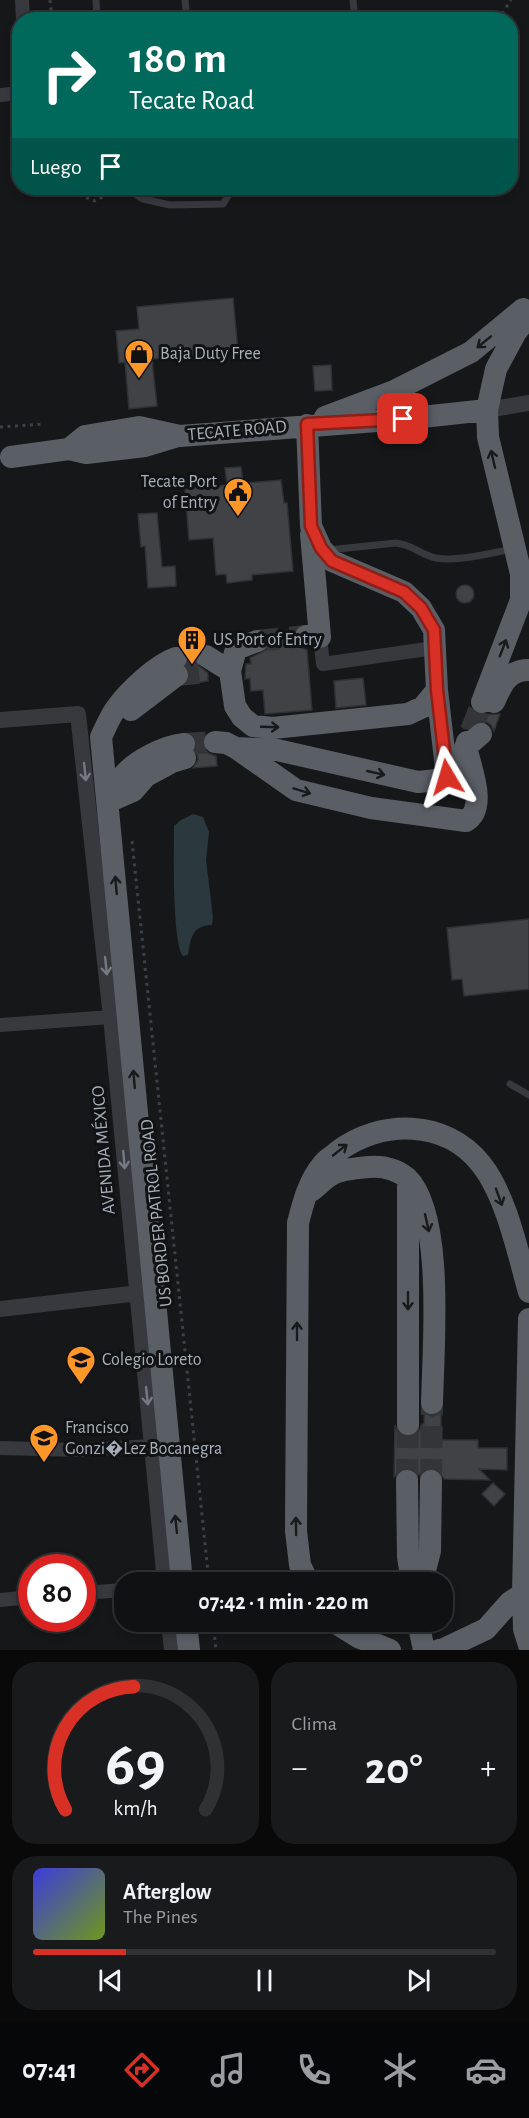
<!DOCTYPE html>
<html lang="es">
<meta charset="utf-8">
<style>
:root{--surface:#101113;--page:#191a1c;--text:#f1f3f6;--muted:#9c9da0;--line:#303133;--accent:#d93025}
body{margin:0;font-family:"Alegreya Sans",sans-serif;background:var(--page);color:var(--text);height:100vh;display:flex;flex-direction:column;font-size:22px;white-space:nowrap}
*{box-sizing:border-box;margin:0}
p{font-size:20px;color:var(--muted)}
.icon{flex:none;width:33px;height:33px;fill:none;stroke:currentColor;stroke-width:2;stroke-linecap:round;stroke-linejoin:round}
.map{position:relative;height:1650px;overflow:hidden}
.drawer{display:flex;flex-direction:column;gap:12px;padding:12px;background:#09090a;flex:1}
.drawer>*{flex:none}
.top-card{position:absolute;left:12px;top:12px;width:506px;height:183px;border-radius:24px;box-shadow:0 3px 9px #0003,0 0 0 2px var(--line);background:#00695c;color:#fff;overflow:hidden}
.speed{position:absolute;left:18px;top:1554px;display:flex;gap:12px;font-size:30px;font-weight:700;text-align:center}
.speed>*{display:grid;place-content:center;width:78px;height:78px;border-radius:50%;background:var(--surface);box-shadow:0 3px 9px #0003,0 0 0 2px var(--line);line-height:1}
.speed .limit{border:9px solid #d22;background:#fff;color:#111}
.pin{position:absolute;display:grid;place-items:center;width:51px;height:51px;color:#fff;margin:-26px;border-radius:12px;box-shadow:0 3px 9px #0006}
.me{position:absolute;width:66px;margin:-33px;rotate:353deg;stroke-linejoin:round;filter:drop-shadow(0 0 4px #0008)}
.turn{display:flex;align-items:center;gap:21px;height:126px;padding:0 18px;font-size:27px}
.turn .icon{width:78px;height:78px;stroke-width:2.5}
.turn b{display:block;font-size:42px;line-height:51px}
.then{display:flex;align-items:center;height:57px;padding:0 18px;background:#0003;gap:12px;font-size:22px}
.big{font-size:45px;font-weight:600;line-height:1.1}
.drawer .tile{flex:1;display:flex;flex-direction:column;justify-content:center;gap:9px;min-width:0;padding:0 21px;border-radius:24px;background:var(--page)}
.drawer .dial{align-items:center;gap:0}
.dial svg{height:156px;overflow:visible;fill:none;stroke:var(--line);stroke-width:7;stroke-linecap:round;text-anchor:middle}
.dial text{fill:var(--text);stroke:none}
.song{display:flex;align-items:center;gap:18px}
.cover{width:72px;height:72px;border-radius:9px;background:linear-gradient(135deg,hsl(240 70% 55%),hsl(80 70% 35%))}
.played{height:6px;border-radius:3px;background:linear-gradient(90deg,var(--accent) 20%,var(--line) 20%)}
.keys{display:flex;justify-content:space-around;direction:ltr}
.heat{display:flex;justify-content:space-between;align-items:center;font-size:33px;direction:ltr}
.drawer .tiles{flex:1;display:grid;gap:12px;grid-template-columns:1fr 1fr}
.tile:last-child{grid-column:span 2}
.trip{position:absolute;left:114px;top:1572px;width:339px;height:60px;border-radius:24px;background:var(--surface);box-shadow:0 3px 9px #0003,0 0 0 2px var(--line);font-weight:600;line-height:60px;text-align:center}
.tab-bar{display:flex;height:96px;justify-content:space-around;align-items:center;background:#060708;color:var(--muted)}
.tab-bar .icon{width:42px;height:42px}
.tab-bar .current{color:var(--accent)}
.tab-bar b{font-size:27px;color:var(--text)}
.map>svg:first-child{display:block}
.water{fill:#2b383e}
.building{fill:#404246;stroke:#303135;stroke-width:1.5}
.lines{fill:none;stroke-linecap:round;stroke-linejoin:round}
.trunk-tunnel{stroke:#333539;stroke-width:22;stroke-dasharray:22 11;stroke-linecap:butt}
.path{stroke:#3d4045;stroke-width:3;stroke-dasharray:3 4.5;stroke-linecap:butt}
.service{stroke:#37393e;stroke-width:7}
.minor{stroke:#37393e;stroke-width:14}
.tertiary{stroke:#37393e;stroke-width:16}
.trunk{stroke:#5a5f66;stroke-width:22}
.oneway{stroke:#181a1c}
.oneway2{stroke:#757a82}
.route-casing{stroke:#8d1f18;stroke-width:15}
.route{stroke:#d93025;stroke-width:10}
.labels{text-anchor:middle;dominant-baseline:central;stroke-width:6;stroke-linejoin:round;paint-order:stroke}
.poi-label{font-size:18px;fill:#a7afba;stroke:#111214;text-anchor:start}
.street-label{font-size:18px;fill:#a7afba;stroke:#111214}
</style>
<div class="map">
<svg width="529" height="1650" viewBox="0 0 529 1650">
<rect width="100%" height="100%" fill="#161719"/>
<path class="water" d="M193,814L203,817L209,832L206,860L213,917L212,925C192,926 191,937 188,955L183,956C172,941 174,850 174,826L181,820Z"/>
<path class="building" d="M233,298L238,351L152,359L157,406L129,409L125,362L119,363L116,331L139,329L137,307Z
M331,365L332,390L315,391L313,366Z
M241,467L243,483L281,480L284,503H287L293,571L252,575V580L227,583L226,574L216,575L213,538L189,540L185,489L227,485L225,468Z
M157,513L162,567L175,566L176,586L148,588L145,546L141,547L138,514Z
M456 594a9 9 0 1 1 18 0a9 9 0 1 1-18 0Z
M294,630L293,636L294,642L299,647L307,650L312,710L265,714L263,690L251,691L250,678L245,679L246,664H251L250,658L268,649L270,643L267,632Z
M187,650H194V662L208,673V681L187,684L190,674L187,666L189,659Z
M363,678L366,705L336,708L334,681Z
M470,708L478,715L500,714L494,731L491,725L485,721H478L466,729L463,728Z
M203,736V747L208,753L216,756L217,766L193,768L198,760L196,750L197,742L195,737Z
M529,919V989L464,996L462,979L452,980L447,928Z
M424,1413L432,1416L441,1413V1440H478V1448H507V1470L479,1469L490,1480L444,1479L438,1470L432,1468L424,1470L419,1475L414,1470L406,1468L400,1470L394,1477L395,1425L397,1431L402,1436H414L419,1431L422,1424H424Z
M493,1483L505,1494L494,1506L482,1494Z"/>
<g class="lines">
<path class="trunk-tunnel" d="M257,641L306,636
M176,658L206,656
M177,675L208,672
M471,731L482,702
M184,744L215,742
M407,1481L408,1424
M431,1481L432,1403"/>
<path class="path" d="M50,0L52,20
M498,20L511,0
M67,188V190L95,201L115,190
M0,427L44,424
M132,841L209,1582
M213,1622L216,1650"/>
<path class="service" d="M96,0L97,20
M185,0L187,20
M353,0L355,20
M125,188L143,199L170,205L223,204L233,188
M328,550L396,543C411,544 421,555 436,558C458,562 490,553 513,549
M510,1084L529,1095"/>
<path class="minor" d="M22,0L23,20
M0,95L20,93
M320,637L323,664L434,648
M0,1025L111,1017
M0,1448L81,1450L153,1446
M82,1593L124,1590
M0,1600L32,1597"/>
<path class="tertiary" d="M487,410L529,403
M0,720L78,714L111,1017L165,1582
M0,1309L148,1292
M169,1622L172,1650"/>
<path class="trunk" d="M325,417L394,391L471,352L523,309
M69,449L85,436L139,427L180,436L403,419L487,410
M11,457L69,449L86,453L145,446L178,436
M306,636L320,637L311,534
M257,641L236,649L230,671L235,706L242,717L253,726L273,728L408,714L423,707L437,690L434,630L421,608L404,592L332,561L321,548L311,526L307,425
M206,656L230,671
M176,658C156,665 129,691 117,707C110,716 106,727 101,737L182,1582
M437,690L447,777
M482,702L521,600V574L488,437L487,410L496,369L516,332L529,316
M494,702C502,684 508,670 529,670
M131,710L177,675
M215,742L226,743L236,748L296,790L371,808L466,821C488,808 470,766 466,747L481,734
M237,748L277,750L418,782C451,780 457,774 467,742
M108,802C112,794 116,785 122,777C134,761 164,746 184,744
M108,802L133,791L146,776L172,762L185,758
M311,1191C318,1186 325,1178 333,1174C342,1169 358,1168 369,1167C382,1166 396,1169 407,1178C445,1215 433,1351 432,1403
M529,1319L523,1594L524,1629L529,1645
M408,1424V1181
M407,1481L408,1557L412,1582
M308,1582L300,1565L296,1531L298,1223C303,1203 309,1180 323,1164C326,1159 333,1156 337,1152C380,1119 446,1119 481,1164C506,1195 518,1253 529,1292
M422,1582L430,1551L431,1481
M186,1622L189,1650
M334,1622L358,1637L390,1650
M418,1622L424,1650
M439,1650L444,1649L486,1629L510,1602L523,1594"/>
</g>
<defs><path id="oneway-shaft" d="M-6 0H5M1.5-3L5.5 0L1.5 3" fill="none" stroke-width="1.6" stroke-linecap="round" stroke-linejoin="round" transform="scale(1.5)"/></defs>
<g class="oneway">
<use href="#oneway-shaft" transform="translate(484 342) rotate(141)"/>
<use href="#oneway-shaft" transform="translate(493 459) rotate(-103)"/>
<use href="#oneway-shaft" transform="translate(503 648) rotate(-69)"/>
<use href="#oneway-shaft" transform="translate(270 727) rotate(2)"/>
<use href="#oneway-shaft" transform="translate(376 773) rotate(13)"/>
<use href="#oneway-shaft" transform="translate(302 791) rotate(17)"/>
<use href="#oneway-shaft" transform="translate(116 885) rotate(-95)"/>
<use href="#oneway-shaft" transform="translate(134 1079) rotate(-95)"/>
<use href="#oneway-shaft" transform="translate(340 1150) rotate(-38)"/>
<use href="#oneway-shaft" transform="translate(499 1197) rotate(70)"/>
<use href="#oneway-shaft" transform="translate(427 1223) rotate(77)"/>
<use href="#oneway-shaft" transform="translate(408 1301) rotate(90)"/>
<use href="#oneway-shaft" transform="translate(297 1331) rotate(-90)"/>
<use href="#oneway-shaft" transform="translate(176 1524) rotate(-96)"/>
<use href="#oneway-shaft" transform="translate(296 1526) rotate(-91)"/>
</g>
<g class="oneway2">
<use href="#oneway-shaft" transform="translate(85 772) rotate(84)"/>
<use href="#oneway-shaft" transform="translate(106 966) rotate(84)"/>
<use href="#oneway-shaft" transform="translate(124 1160) rotate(85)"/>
<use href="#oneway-shaft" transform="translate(147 1396) rotate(84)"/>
</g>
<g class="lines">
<g class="route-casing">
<path id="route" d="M403,419L307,424L311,526L321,548L332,561L404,592L421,608L434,630L437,690L447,777"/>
</g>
<use href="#route" class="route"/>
</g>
<defs>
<g id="shop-pin" transform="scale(1.5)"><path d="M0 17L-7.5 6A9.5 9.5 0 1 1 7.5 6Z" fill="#ff9728" stroke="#111214"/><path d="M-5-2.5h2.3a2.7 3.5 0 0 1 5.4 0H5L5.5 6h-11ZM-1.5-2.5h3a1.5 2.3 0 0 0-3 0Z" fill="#111"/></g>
<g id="civic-pin" transform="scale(1.5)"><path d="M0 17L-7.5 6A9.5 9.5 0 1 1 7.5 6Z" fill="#ff9728" stroke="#111214"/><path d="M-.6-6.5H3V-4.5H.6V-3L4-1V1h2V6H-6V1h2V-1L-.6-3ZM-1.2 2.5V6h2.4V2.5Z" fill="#111"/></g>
<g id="building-pin" transform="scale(1.5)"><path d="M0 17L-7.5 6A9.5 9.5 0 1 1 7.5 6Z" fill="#ff9728" stroke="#111214"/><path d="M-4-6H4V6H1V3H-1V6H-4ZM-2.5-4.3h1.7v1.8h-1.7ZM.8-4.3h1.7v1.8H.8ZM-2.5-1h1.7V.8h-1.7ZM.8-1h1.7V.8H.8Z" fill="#111"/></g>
<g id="school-pin" transform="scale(1.5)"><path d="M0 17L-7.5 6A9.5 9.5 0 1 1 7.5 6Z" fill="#ff9728" stroke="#111214"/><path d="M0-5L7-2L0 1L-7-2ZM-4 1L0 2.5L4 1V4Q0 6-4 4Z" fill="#111"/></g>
</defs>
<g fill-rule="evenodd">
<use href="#shop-pin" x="139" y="354"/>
<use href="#civic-pin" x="238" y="492"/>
<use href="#building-pin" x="192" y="640"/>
<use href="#school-pin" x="81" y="1360"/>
<use href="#school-pin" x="44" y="1438"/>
</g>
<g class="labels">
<g class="poi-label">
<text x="160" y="354">Baja Duty Free</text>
<text x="217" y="482" text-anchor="end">Tecate Port<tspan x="217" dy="21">of Entry</tspan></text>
<text x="213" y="640">US Port of Entry</text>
<text x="102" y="1360">Colegio Loreto</text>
<text x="65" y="1428">Francisco<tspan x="65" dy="21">Gonzi�Lez Bocanegra</tspan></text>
</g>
<g class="street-label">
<text transform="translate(237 431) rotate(-5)">TECATE ROAD</text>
<text transform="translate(104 1150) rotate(-95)">AVENIDA MÉXICO</text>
<text transform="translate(157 1213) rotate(-96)">US BORDER PATROL ROAD</text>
</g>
</g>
</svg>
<div class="speed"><div class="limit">80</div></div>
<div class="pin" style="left:403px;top:419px;background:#d93025"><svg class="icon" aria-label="arrive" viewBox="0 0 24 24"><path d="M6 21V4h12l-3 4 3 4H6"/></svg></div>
<svg class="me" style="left:447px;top:777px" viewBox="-20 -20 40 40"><path d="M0-17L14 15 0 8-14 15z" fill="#d93025" stroke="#fff" stroke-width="4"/></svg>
<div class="trip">07:42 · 1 min · 220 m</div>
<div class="top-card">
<div class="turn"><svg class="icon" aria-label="right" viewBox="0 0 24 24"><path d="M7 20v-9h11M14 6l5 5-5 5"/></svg><div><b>180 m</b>Tecate Road</div></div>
<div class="then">Luego<svg class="icon" aria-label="arrive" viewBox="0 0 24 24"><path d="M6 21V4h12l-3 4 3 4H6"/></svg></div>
</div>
</div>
<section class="drawer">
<div class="tiles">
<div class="tile dial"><svg viewBox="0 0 100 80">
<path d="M14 69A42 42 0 1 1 86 69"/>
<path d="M14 69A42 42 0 0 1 49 6" stroke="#d93025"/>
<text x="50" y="56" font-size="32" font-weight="700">69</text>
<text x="50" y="72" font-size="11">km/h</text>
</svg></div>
<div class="tile"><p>Clima</p>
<div class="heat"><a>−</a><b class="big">20°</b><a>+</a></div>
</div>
<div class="tile">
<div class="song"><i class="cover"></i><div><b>Afterglow</b><p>The Pines</p></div></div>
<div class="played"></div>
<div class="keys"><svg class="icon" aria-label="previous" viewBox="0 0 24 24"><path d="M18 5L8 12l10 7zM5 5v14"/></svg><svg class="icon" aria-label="pause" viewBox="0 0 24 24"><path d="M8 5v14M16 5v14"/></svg><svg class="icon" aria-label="next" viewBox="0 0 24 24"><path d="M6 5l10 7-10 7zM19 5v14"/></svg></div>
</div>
</div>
</section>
<nav class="tab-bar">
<b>07:41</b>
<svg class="icon current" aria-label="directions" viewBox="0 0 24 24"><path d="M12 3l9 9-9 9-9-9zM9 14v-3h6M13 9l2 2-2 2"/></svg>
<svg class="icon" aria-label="music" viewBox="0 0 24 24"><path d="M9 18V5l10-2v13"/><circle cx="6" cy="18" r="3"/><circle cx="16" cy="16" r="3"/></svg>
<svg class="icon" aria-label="phone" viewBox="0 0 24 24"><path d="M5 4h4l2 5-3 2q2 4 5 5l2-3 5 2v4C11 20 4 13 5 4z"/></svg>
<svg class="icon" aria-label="climate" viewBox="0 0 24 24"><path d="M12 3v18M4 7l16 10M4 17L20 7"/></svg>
<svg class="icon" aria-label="car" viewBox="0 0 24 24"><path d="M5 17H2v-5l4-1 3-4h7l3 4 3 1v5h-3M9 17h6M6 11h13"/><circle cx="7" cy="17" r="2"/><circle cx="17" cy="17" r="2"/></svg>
</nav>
